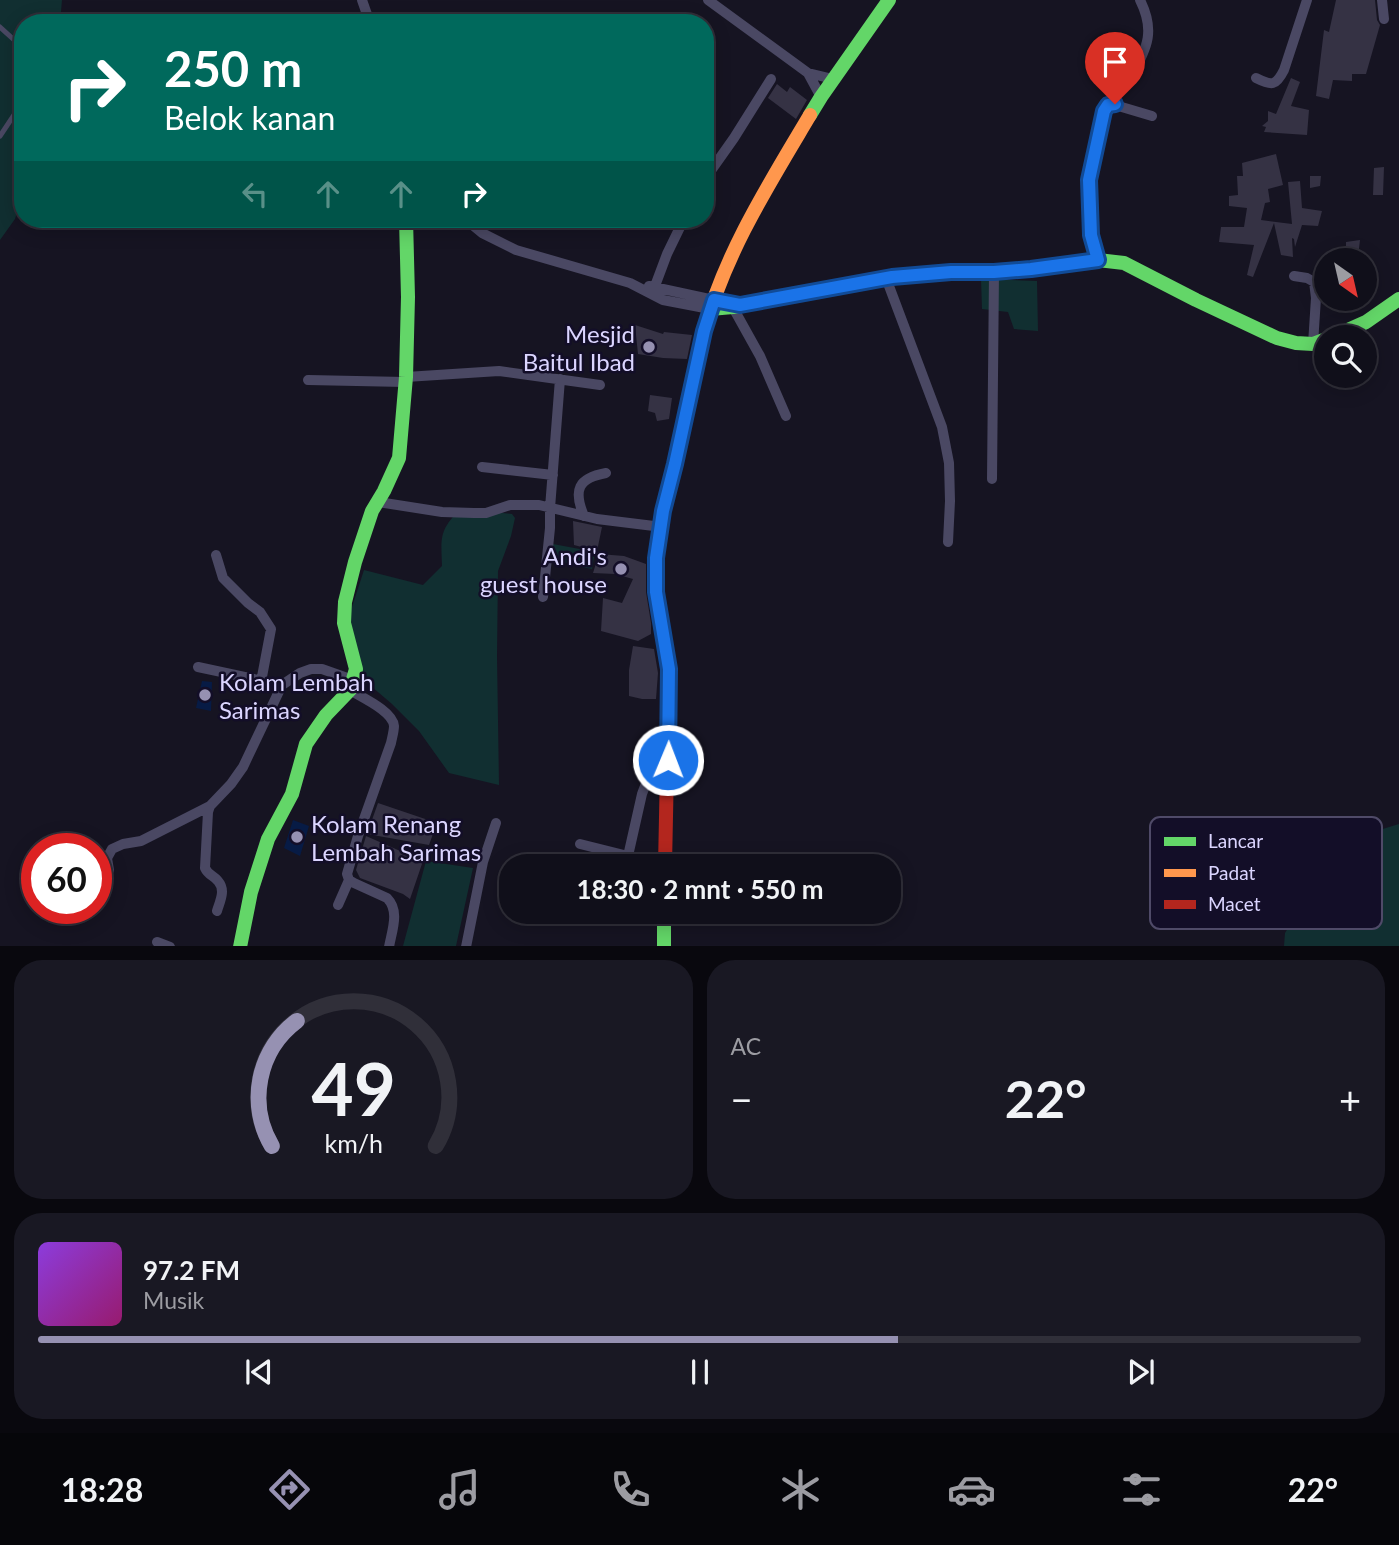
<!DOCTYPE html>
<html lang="id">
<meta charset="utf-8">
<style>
:root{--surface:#100f1a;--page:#191823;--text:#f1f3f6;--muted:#9c9ca2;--line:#302f39;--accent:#9691b2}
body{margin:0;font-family:Lato,sans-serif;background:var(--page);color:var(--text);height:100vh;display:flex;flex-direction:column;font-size:26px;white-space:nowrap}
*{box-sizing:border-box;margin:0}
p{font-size:23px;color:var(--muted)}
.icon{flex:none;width:38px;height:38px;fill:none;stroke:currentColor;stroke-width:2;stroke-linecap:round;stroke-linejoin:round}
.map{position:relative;height:946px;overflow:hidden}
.drawer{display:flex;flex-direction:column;gap:14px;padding:14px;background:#09080e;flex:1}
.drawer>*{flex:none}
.top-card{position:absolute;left:14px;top:14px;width:700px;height:214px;border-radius:28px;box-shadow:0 4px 18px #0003,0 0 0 2px var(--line);background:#00695c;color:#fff;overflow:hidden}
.needle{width:46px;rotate:146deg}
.controls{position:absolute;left:1314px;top:248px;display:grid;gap:14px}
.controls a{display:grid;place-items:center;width:63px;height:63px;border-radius:50%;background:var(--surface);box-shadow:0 4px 18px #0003,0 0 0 2px var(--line);font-size:35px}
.speed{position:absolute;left:21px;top:833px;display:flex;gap:14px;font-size:35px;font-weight:700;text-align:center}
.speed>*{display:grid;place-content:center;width:91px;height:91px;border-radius:50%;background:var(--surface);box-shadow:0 4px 18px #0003,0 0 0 2px var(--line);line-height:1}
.speed .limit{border:10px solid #d22;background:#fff;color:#111}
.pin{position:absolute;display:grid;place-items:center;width:60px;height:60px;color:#fff;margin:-72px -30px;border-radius:50% 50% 50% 0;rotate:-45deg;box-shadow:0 0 7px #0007}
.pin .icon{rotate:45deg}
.me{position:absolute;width:77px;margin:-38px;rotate:1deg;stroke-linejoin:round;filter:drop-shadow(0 0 5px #0008)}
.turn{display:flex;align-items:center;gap:24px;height:147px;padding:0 35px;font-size:32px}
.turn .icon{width:91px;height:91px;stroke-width:2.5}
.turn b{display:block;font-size:49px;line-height:60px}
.lanes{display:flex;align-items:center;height:66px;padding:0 35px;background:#0003;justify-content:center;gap:35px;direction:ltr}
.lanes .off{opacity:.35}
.big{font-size:52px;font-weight:700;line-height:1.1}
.drawer .widget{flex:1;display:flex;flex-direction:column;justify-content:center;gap:10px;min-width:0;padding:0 24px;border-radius:28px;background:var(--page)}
.drawer .dial{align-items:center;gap:0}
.dial svg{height:182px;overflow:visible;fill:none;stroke:var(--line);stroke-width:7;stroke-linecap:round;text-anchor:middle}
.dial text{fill:var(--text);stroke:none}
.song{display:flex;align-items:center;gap:21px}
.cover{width:84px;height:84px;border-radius:10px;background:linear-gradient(135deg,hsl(270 70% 55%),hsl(320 70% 35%))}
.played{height:7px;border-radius:4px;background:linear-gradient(90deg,var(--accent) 65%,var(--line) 65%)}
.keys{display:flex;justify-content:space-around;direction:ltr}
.heat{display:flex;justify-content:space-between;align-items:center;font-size:38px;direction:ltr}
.drawer .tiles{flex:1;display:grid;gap:14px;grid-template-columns:1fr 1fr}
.widget:last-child{grid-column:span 2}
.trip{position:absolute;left:499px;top:854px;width:402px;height:70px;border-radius:28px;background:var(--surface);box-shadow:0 4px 18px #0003,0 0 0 2px var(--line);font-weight:700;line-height:70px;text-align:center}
.tabs{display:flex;height:112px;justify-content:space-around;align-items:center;background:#06060a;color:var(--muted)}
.tabs .icon{width:49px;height:49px}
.tabs .current{color:var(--accent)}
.tabs b{font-size:32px;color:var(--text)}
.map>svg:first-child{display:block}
.green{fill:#112f31}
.water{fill:#071b45}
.building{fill:#353244}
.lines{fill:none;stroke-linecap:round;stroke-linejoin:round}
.lane{stroke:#4a4863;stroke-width:5}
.street{stroke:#4a4863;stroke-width:10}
.fast{stroke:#63d668;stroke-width:14}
.slow{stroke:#ff974d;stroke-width:14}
.jam{stroke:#b3261e;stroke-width:14}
.route-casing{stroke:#114b97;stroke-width:18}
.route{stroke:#1a73e8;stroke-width:12}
.poi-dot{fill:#9691b2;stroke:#130e28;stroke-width:2.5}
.labels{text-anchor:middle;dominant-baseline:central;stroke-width:5;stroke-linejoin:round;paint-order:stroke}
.poi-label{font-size:24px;fill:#dbd5ff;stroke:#130e28;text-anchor:end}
.key{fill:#130e28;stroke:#4f4a68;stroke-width:2}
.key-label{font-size:19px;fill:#dbd5ff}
</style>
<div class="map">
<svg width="1399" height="947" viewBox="0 0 1399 947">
<rect width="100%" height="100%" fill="#161422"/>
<path class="green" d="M0,0H62L60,23H23V193L15,219L0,240Z
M981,279L1037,281L1038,331L1014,329L1008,312L982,309Z
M460,509L512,514L515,518L511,536L498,571L497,656L499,785L449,773L419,731L392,704L358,675L349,616L364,570L423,585L442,566C441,537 439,531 460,509Z
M553,544L585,550L594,557L592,569L571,565L549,556Z
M1399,824V946H1284L1285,933L1312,890L1328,861L1334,844C1356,837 1377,831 1399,824Z
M426,861L473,868L456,946H403Z"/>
<path class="water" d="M202,681L212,682L211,711L196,708Z
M293,820L309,826L300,856L284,848Z"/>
<path class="building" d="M1336,0H1375L1377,20L1380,25L1366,74H1352V81L1333,80L1329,99L1316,96L1324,30L1329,32Z
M1291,78L1300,82L1291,106L1309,110L1307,135L1264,132L1266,127L1262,126L1268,121V111L1276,114Z
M777,84L787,92L790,87L807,100L796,119L768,98Z
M1276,154L1283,185L1268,189L1270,202L1265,203L1261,220L1292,224L1288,182L1300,181L1302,208L1322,211L1318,226L1302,225L1295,247L1294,239L1292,238L1293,257L1281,255L1274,223L1253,277L1247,275L1254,245L1219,242L1221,227H1244L1247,208L1229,206V196L1238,195L1237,176H1243L1242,163Z
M1384,167L1383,195H1373L1374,168Z
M1310,176H1321L1320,186L1310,188Z
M1360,240L1358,257H1346V242Z
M635,325L663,334L664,332L692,335L687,359L663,358L638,354Z
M650,395L672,398L669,419L657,421L655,413L648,411Z
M573,521L602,527L597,551L574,545Z
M599,554L624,556L646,564V592L651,623V634L638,641L601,631L603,598L622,603L633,579L615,574L593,573Z
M633,646L654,649L658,673L656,699H642L629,696V670Z
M378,803L437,823L429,845L367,834Z
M366,836L423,861L410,899L403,894L360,878L356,870Z"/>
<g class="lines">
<path class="lane" d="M0,27L23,48
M0,136L14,115L23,90"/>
<path class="street" d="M362,0L370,23
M708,0L808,73L833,79
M1382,0L1384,19
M808,73L821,97
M1132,75C1148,47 1155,30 1140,0
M1256,78C1272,86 1276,86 1284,70L1307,0
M705,179L734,138L771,79
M465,219L482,233L516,250L630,283L663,300L710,309
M1098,260L1092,235L1089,180L1104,111L1108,105H1115L1152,116
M1294,276L1307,278L1314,282L1316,298L1313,344
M886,278L942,427L949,463L950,501L948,542
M649,286L714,300
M652,294L667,254L684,219
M731,304L760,356L786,416
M406,377L499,371L600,385
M308,380L405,382
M482,467L553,475
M992,479L994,272
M378,502L442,512L474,513H486L510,505H539L597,519L662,527
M584,516C573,490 578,478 606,473
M216,555L223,578L248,603L260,612L271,629L261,682
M543,597L550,528V508L560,379
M198,667L282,685
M350,690C361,697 393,711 394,726C394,731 392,738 391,743L358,836L347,874L349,880L354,883L387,898C400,911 392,930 389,947
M580,844L628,856L642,794L645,786L657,780H667
M96,880L107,876L109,870L107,858L112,849L123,844L141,841L210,806
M338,905L349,880
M81,909V908
M217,911C220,901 226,890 218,881C213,875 208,875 205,868L208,812L210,806L231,784L243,767L282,685L300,673L311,669H322L353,680
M556,921L581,918L587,912
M157,942L170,947
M466,947L483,862L496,823"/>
<path class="fast" d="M810,115L821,97L889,0
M710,309L733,307L892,277L951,272H994L1031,269L1098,260L1124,263L1196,300L1277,338L1296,343L1313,344L1326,339
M1330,338L1366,322L1399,299
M664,912V947
M240,947L251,892L268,839L292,794L306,744L326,715L350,690L356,669L344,623L345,602L355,562L372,511L384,491L399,458L406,377L408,297L406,219"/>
<path class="slow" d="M672,477L704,331C725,253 769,184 810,115"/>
<path class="jam" d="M665,866L669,669L656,592V558L663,511L672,477"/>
</g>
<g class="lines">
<g class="route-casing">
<path id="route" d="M668,760L669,669L656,592V558L663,511L675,464L704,331L714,300L740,305L892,277L951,272H994L1031,269L1098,260L1091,235L1089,180L1104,111L1108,105L1115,104"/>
</g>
<use href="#route" class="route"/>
</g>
<g class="poi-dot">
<circle cx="649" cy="347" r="7"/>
<circle cx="621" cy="569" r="7"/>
<circle cx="205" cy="695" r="7"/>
<circle cx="297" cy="837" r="7"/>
</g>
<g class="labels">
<g class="poi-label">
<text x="635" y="333">Mesjid<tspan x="635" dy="28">Baitul Ibad</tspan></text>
<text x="607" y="555">Andi's<tspan x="607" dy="28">guest house</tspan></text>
<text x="219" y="681" text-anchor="start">Kolam Lembah<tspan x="219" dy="28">Sarimas</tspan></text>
<text x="311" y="823" text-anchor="start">Kolam Renang<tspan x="311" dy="28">Lembah Sarimas</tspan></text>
</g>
</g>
<rect x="1150" y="817" width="232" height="112" rx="10" class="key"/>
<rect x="1164" y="837" width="32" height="9" fill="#63d668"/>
<rect x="1164" y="869" width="32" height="8" fill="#ff974d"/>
<rect x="1164" y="900" width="32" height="9" fill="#b3261e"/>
<g class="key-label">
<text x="1208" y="848">Lancar</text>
<text x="1208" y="880">Padat</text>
<text x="1208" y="911">Macet</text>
</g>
</svg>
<div class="controls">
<a><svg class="needle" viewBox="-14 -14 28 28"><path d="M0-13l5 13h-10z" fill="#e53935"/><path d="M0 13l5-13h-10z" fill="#9c9ca2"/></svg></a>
<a><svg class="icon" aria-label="search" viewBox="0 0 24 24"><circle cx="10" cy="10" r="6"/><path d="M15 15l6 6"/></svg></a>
</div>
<div class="speed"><div class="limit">60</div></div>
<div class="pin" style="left:1115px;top:104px;background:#d93025"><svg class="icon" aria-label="arrive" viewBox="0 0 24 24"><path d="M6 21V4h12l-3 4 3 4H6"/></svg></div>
<svg class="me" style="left:668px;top:760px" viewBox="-20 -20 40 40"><circle r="17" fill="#1a73e8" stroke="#fff" stroke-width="3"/><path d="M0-11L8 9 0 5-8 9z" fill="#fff"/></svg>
<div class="trip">18:30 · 2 mnt · 550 m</div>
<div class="top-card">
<div class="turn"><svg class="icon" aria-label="right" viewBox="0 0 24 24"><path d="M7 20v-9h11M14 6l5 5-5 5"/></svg><div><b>250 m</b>Belok kanan</div></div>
<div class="lanes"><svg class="icon off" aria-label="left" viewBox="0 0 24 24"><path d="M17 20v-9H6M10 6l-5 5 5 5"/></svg><svg class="icon off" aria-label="ahead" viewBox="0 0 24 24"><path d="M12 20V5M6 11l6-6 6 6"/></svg><svg class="icon off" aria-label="ahead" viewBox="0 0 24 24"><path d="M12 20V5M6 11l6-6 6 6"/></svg><svg class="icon" aria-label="right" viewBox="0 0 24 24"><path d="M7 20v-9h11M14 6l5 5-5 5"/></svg></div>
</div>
</div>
<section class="drawer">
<div class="tiles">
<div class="widget dial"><svg viewBox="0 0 100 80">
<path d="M14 69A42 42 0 1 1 86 69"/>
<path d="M14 69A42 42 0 0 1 25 14" stroke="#9691b2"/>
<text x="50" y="56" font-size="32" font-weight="700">49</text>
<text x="50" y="72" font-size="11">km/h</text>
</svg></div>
<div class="widget"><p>AC</p>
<div class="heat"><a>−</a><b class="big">22°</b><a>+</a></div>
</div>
<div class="widget">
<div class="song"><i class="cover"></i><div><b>97.2 FM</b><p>Musik</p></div></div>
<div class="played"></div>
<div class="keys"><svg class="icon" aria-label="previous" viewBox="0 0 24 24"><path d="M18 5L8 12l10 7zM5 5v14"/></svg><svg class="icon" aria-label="pause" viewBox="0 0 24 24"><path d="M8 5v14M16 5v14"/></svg><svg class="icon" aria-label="next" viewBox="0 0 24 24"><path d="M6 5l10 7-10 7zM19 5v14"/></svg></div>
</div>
</div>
</section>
<nav class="tabs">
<b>18:28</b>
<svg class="icon current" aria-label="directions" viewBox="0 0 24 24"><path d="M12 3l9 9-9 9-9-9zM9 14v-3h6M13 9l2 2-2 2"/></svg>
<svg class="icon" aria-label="music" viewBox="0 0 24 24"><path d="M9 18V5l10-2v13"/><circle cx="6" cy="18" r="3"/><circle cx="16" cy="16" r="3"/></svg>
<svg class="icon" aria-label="phone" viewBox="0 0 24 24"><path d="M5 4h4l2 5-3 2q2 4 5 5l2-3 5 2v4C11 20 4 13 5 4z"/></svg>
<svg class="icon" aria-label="climate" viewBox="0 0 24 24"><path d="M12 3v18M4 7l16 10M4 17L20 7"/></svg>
<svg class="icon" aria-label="car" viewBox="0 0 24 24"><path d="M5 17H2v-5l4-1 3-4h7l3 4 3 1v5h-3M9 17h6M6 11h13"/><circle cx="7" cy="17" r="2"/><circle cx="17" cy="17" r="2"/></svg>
<svg class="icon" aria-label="filters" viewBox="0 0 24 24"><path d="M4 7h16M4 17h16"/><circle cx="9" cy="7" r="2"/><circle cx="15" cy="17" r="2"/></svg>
<b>22°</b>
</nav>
